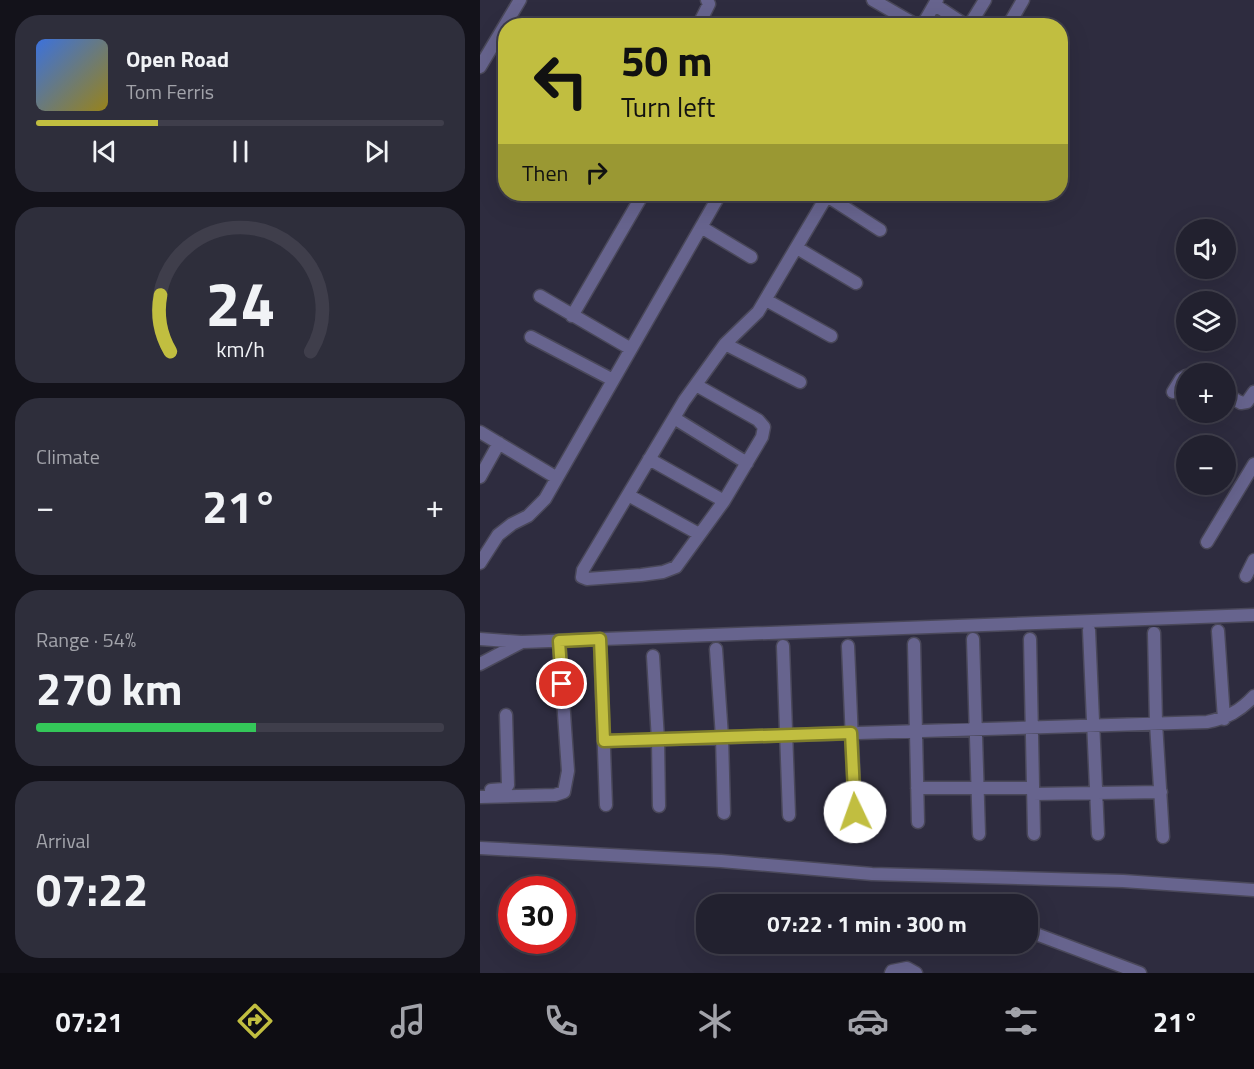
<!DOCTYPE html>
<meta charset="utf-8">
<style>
:root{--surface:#22212f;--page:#2e2e3b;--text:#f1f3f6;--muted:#a2a3aa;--line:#3f3e4b;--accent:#c1be40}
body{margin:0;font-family:"Titillium Web",sans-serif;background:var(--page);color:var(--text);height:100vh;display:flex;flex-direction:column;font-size:22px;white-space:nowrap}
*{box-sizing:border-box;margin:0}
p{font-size:20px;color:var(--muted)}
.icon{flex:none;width:33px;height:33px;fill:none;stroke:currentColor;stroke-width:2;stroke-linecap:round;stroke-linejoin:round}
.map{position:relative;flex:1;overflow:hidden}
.drawer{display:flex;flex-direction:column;gap:15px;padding:15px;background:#13121a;width:480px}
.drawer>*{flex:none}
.guide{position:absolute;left:18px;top:18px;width:570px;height:183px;border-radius:24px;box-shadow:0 6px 24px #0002,0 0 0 2px var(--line);background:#c1be40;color:#111;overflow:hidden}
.tools{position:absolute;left:696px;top:219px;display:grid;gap:12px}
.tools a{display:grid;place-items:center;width:60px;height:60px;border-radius:50%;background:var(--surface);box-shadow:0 6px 24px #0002,0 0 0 2px var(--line);font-size:30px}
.speed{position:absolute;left:18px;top:876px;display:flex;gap:12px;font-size:30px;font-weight:700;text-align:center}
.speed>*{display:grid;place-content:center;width:78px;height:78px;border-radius:50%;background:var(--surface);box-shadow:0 6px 24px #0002,0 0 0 2px var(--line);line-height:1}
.speed .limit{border:9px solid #d22;background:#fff;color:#111}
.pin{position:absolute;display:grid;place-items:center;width:51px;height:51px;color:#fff;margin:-26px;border:3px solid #fff;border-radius:50%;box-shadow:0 2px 6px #0007}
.me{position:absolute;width:66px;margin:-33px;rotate:357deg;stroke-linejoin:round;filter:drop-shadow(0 0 4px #0008)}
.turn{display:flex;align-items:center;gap:21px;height:126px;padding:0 24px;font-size:27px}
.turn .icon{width:78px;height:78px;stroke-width:2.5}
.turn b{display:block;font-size:42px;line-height:51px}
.then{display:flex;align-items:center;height:57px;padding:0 24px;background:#0003;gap:12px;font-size:22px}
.big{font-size:45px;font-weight:700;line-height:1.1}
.drawer .widget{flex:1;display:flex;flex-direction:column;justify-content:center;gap:9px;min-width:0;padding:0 21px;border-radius:24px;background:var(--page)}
.drawer .dial{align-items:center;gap:0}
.dial svg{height:156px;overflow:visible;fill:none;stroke:var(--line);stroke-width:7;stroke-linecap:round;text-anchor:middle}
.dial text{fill:var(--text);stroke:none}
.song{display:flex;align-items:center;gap:18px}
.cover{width:72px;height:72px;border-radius:9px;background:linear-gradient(135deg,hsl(220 70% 55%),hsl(50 70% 35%))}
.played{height:6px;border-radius:3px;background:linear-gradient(90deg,var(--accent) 30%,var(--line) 30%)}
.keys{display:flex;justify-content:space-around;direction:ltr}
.heat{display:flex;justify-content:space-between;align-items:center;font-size:33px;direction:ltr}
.charge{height:9px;border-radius:4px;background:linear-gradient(90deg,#34c759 54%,var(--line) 0)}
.trip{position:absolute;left:216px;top:894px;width:342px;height:60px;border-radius:24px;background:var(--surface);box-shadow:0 6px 24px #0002,0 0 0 2px var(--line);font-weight:700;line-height:60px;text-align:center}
.tabs{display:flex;height:96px;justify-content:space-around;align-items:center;background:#0e0d13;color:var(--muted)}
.tabs .icon{width:42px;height:42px}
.tabs .selected{color:var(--accent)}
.tabs b{font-size:27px;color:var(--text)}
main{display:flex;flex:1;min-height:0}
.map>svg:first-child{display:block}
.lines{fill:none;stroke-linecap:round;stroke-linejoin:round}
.minor-casing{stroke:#4a485a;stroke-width:15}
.minor{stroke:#67648e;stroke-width:12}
.route-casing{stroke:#7d7c2a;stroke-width:15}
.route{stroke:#c1be40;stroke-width:10}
</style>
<main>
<section class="drawer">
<div class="widget">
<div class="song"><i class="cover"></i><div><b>Open Road</b><p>Tom Ferris</p></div></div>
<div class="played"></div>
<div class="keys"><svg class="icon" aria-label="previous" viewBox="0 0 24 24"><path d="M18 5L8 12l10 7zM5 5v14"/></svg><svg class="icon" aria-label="pause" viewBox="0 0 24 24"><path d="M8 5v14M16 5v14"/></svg><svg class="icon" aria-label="next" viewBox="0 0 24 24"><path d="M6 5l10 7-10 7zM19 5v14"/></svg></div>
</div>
<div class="widget dial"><svg viewBox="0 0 100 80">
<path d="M14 69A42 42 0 1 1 86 69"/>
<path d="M14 69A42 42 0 0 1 9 40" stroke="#c1be40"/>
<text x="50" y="56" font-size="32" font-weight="700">24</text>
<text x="50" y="72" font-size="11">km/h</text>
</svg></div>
<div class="widget"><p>Climate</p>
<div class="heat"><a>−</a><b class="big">21°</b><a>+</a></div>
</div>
<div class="widget"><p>Range · 54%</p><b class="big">270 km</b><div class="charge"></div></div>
<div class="widget"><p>Arrival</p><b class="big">07:22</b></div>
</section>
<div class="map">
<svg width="774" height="973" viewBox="0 0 774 973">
<rect width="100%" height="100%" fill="#2e2c3f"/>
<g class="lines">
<g class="minor-casing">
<path id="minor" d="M393,0L438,26
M455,5L487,26
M243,25L244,26
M218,26L229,4L227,0
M442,26L457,0
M489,26L505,0
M528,26L543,0
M0,67L40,0
M347,196L400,230
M221,227L271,257
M317,248L376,283
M60,296L151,349
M286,300L351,336
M92,316L163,194
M51,337L133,380
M245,344L320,382
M216,385L278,420L284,427L282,437L244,501L196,567L183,572L161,575L107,579L102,577L103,570L204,401L245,344L278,312L348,194
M693,392L701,379L706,376
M746,394L761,403L767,402L774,392
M194,418L267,463
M0,432L77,478L240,194
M169,459L244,501
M0,477L19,443
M148,495L219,534
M727,542L774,464
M0,563L18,535L32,524L48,516L65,499L77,478
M766,576L774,560
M609,630L618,834
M738,631L744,719
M674,633L676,723L683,837
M0,639L41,642
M120,639L126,805
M493,639L499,834
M550,639L554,834
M434,644L438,822
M303,646L309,815
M368,646L375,812
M236,649L242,737L244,813
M173,656L178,740L179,806
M0,664L42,642L774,615
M124,741L727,722C747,718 760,711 774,696
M437,788H553
M11,790L25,789L28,785L26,715
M553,794L681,792
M0,797L75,795L84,792L88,771L79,641
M0,848L241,861L392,874L643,881L774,890
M548,931L660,973
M411,973L412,971L427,968L436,973"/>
</g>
<use href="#minor" class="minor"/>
</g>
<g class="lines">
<g class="route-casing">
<path id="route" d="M82,684L79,641L120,639L124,741L371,733L375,812"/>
</g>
<use href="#route" class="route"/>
</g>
</svg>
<div class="tools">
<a><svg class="icon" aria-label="sound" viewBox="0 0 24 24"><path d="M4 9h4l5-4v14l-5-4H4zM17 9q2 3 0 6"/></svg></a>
<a><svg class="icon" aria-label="layers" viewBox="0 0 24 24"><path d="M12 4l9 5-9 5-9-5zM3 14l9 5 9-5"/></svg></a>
<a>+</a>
<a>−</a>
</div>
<div class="speed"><div class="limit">30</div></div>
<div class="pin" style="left:82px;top:684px;background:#d93025"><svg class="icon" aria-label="arrive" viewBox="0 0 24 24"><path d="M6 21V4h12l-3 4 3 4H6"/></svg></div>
<svg class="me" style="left:375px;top:812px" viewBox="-20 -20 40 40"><circle r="19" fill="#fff"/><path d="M0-13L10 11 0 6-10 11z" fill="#c1be40"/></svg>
<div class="trip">07:22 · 1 min · 300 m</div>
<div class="guide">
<div class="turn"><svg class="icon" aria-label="left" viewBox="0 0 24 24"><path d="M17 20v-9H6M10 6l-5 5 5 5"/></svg><div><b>50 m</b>Turn left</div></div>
<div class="then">Then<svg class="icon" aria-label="right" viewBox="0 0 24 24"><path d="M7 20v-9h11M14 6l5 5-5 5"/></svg></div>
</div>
</div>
</main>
<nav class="tabs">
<b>07:21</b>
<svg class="icon selected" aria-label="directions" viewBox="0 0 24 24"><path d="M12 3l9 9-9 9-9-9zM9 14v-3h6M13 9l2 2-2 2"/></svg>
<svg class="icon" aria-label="music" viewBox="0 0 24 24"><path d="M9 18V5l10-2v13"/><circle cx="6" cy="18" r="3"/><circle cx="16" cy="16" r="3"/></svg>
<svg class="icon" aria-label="phone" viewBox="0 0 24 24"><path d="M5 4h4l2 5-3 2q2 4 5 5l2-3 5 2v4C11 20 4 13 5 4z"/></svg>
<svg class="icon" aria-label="climate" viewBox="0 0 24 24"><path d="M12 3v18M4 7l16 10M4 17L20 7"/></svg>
<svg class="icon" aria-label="car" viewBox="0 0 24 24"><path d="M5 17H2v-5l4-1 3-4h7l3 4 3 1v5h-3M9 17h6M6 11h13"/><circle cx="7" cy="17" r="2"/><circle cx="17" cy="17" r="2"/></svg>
<svg class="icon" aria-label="filters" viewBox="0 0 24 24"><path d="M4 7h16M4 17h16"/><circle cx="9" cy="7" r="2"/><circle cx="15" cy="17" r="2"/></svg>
<b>21°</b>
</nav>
